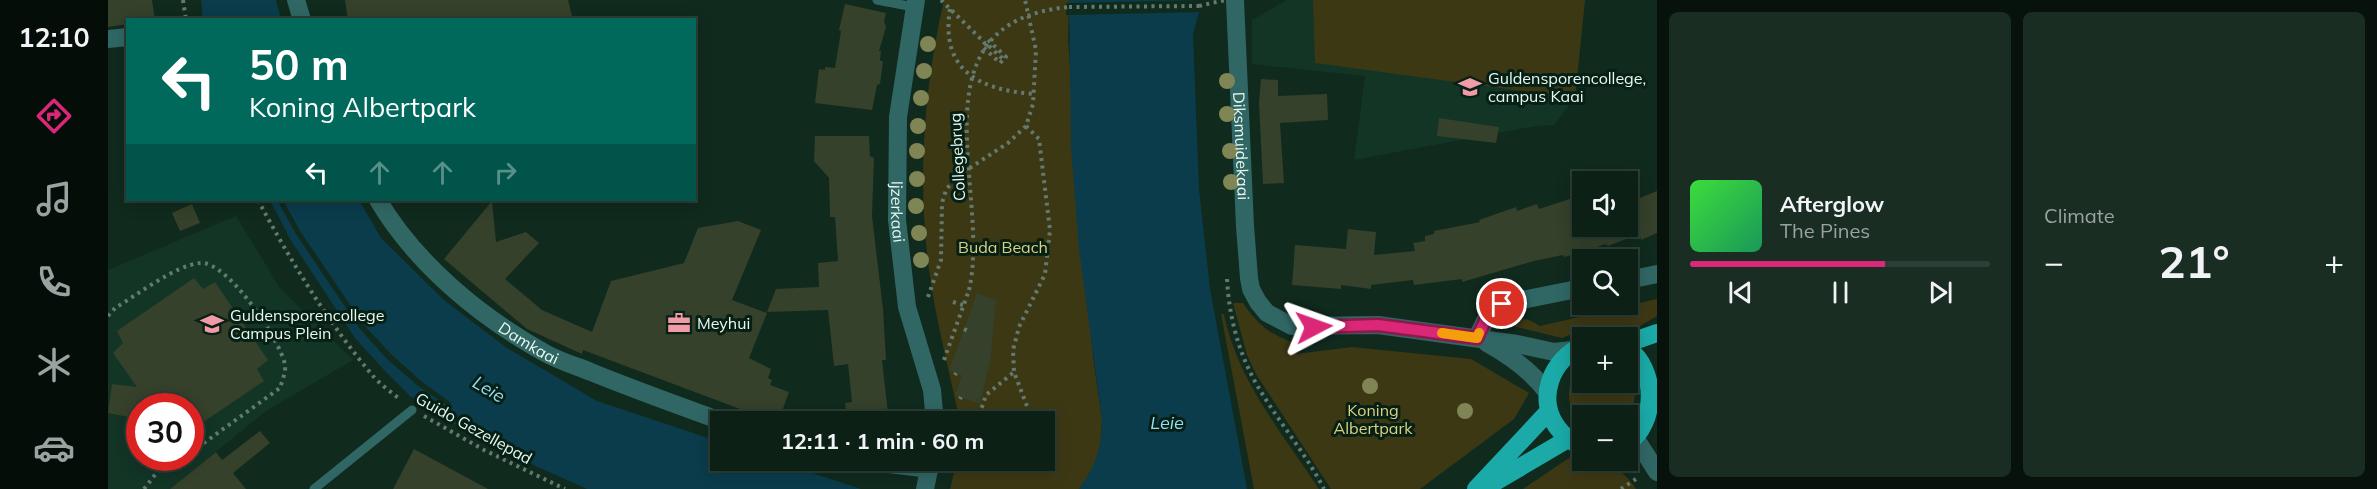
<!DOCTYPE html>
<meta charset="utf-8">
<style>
:root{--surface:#0c2016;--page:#1a2d23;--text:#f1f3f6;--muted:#9aa3a1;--line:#2c3e35;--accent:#db2777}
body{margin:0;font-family:Mulish,sans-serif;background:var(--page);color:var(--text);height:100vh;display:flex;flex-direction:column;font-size:22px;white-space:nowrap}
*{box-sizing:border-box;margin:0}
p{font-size:20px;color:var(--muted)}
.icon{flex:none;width:33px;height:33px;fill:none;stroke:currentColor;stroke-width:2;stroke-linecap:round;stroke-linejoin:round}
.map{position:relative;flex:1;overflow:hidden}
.panel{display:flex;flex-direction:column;gap:12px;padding:12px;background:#07120c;width:720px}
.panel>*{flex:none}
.top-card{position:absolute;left:18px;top:18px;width:570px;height:183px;border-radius:0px;box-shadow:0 3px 15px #0003,0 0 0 2px var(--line);background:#00695c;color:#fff;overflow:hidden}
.tools{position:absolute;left:1464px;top:171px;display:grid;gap:12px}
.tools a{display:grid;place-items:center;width:66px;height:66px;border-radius:0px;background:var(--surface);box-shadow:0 3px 15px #0003,0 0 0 2px var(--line);font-size:30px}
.speed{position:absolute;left:18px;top:393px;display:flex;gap:12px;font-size:30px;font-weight:700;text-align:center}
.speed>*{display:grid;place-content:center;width:78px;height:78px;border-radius:50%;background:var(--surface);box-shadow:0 3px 15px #0003,0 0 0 2px var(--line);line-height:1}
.speed .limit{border:9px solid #d22;background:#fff;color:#111}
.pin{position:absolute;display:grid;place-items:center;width:51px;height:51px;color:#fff;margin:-26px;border:3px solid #fff;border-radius:50%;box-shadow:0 2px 6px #0007}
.me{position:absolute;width:66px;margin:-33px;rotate:86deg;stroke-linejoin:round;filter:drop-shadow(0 0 4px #0008)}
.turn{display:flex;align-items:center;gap:21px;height:126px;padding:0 24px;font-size:27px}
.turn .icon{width:78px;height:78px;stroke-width:2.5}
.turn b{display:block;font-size:42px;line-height:51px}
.lanes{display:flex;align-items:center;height:57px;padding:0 24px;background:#0003;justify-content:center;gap:30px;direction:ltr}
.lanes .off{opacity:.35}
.big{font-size:45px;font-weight:700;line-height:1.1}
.panel .tile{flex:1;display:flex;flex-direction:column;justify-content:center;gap:9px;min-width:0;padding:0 21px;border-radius:9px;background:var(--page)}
.song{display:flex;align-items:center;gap:18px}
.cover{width:72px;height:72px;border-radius:9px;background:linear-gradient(135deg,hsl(120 70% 55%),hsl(150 70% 35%))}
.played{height:6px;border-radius:3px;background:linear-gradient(90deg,var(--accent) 65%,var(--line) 65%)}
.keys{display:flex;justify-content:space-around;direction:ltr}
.heat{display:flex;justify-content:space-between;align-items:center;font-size:33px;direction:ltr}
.panel .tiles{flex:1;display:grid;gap:12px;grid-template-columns:repeat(2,1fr)}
.trip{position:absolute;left:602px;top:411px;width:345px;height:60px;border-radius:0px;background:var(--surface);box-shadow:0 3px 15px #0003,0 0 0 2px var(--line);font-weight:700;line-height:60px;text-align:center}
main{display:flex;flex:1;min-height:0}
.tabs{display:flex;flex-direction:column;width:108px;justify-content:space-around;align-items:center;background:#050d09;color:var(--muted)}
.tabs .icon{width:42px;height:42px}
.tabs .active{color:var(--accent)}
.tabs b{font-size:27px;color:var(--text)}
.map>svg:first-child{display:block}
.built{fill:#123526;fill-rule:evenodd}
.green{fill:#3d3814}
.water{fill:#0a3c4b}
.pier{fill:#102a1e}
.building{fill:#35412a}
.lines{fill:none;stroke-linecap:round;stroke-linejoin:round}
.path{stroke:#647a70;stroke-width:4;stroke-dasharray:3 4.5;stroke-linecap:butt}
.lane{stroke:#306765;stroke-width:9}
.street{stroke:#306765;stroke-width:18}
.primary{stroke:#1baaa7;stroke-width:18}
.path-bridge{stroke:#647a70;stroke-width:4;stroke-dasharray:3 4.5;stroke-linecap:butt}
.tree{fill:#808555}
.route-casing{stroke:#8e194d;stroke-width:15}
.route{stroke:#db2777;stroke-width:10}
.slow{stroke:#f59e0b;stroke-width:10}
.labels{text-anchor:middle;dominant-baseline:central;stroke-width:6;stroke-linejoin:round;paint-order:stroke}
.poi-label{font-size:16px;fill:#e9f9f0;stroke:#062015;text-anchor:start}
.street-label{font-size:16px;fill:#e9f9f0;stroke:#062015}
.park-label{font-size:16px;fill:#dcd082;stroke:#062015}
.water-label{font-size:18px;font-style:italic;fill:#95ddf7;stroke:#062015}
</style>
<main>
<nav class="tabs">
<b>12:10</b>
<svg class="icon active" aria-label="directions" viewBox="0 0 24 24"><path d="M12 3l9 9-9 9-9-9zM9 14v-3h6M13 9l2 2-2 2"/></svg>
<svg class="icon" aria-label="music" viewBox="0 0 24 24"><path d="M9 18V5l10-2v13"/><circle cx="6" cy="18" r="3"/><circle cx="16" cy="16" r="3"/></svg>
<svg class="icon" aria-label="phone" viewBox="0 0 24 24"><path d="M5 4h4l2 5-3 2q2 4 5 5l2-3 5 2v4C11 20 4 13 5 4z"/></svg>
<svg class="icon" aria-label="climate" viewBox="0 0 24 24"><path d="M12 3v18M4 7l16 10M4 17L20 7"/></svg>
<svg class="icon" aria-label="car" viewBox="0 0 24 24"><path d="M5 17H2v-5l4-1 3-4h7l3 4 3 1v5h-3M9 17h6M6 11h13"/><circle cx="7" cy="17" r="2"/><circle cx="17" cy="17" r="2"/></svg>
</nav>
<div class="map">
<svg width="1549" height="489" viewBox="0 0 1549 489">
<rect width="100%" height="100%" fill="#102a1e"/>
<path class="built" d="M1179,0H1477L1467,98L1446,125L1428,126L1246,160L1257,76L1144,64V20Z
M128,216L172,288L245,360L158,411L62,489H0V270ZM32,406H82V458H32Z"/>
<path class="green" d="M836,0H961L960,40L985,357L994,420L993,445L984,471L971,489H842L849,461L936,460V422L850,421V413C840,365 827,317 821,269C809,181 816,86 836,0Z
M1205,0H1477L1467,98L1207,63Z
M1549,299V316L1527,329L1486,325L1454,338L1401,325V322C1414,315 1421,320 1432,326Z
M1125,303H1135C1148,323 1164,337 1189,343L1188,354L1244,347L1363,359L1421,393L1406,419L1312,489H1223L1148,374L1139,355Z
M1113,314H1116C1129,380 1175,434 1211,489H1146Z
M1474,367V382H1520V374C1529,387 1529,402 1520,416H1474V421C1456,407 1457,382 1474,367Z
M1461,458C1489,460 1511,462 1528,489H1415Z"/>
<path class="water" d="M93,0H168L173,19H95Z
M961,0H1091V12L1085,34L1091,189L1102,289L1139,489H971C988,465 993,450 994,420L971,249L963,147Z
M162,200H251L273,238L336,300L399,348L489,401L612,442V460L668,461L753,489H479L392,450L364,435L302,396L277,371L247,338L182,239Z"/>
<path class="pier" d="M1094,0V12L958,15V3H961Z
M169,200H175L192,231L255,324L283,354L313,381L343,403L341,407L309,385L279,359L252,329L188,234Z"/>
<path class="building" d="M0,0H44L47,20H20V24L0,27Z
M237,0H460L465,20H240Z
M737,4L778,13L776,22L778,27L771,51H773L772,60L775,62L772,84L769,85L764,110L707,103L711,69L717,70V67L727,68L733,31L731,30Z
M1153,79L1170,80V96L1219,94L1220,120L1172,123L1176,183L1155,184L1151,102Z
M1331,118L1391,127L1388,143L1329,136Z
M707,136H761L762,156L766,158L764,216L775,309L778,360H774L781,422H740L737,403L744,402L740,364L726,366L720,310L659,312L668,289L711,287L710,263L730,261L727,217H722L721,178L706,161Z
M1549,191V233L1533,240L1531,234L1500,246L1497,244L1474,253L1456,257L1455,255L1426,261L1354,282V279L1306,285L1305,280L1263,285V289L1233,285V289L1184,285L1187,245L1238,249L1240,229L1268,232L1266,255L1307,251L1305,243L1317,241V236L1326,234V231L1372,222L1371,220L1408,207L1409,211L1429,204L1431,209L1474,195V226H1528L1520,203Z
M384,201L388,242L418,232L431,243L397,279L434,310L484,332L503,281L576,263L590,228L630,221L653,230L624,300L659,313L641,358L663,369L660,378L664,380L662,385L681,392L672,417L653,410L651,415L640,412L475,350L474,354L419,329L336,259Z
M84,204L92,223L72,231L64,213Z
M86,278L95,289L107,282L160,360L149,369L156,381L82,431V406H32V419L0,413L4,384L29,387L5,353L15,343L9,331Z
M869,293L888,300L883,356L872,404L847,395L854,375L841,371Z
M152,431L162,443L125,473L138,489H62L108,452L114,460Z
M306,449L380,489H285Z"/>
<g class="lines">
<path class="path" d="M75,0L78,20
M833,0L877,43
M961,7L1091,6
M842,9C832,71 872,90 926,94
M880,40L898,57L892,63L874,46Z
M881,46L896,60
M918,126L931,139L942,230L937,274L911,327L905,350L906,372L925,422
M150,200C182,260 221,324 265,376C273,385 284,393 293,400
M1119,279C1121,316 1130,352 1149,385C1169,420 1197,452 1216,489
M820,297L833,260L834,203L838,190L848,177L900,143L918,126L925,104L928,50L917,0
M845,302L855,305
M0,316L7,308C29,295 68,265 92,263C119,260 173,341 177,365C178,372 174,381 172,388L82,453
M856,329L860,331
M836,360L861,290
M847,375L848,373
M852,399L853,397
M316,416L376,450L457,489
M860,421V420
M869,422L878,395L906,372
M925,468L927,460
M36,489L60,458H64
M1513,489L1531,477"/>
<path class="lane" d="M769,0L806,7
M206,489L304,410"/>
<g class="street">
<path d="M188,0L194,20"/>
<path id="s1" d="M808,0L790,117L789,220L799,307L824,390L827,422"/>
<path id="s2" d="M1127,0L1137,226L1141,278L1143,289L1150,302L1159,313L1184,326L1270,325L1409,344L1446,352L1464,350"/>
<path d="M0,39L20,37"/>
<path id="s3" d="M270,200C308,264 372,317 437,353C451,361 468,366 483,372C527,390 572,406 616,422"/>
<path d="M1520,280L1549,274"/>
<path d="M1369,338L1377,321L1394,304L1474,288"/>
<path d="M1379,343C1401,355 1424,372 1439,392"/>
<path d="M1528,439L1549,472"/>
<path d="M748,460L822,469"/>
<path d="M817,489L823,460"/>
</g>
<path class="primary" d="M1520,343L1549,333
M1474,346C1444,359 1428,398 1449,427C1456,437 1465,442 1474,447
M1520,349C1549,369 1549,423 1520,443
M1378,485L1387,482L1460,439
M1368,489L1441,411"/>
<path class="path-bridge" d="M1091,6L1117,0
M861,290C884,192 799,22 961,7"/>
</g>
<g class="tree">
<circle cx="820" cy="44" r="8"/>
<circle cx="816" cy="71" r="8"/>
<circle cx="1119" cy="81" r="8"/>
<circle cx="813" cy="98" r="8"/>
<circle cx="1119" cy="114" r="8"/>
<circle cx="810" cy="126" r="8"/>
<circle cx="809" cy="151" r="8"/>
<circle cx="1122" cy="151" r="8"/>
<circle cx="809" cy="179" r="8"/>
<circle cx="1123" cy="182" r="8"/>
<circle cx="808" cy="206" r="8"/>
<circle cx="811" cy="233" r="8"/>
<circle cx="813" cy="260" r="8"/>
<circle cx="1262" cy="386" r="8"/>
<circle cx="1357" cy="411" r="8"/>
</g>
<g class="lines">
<g class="route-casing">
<path id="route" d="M1206,327L1270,325L1369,338L1377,321L1394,304"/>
</g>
<use href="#route" class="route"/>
<path class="slow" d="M1334,333L1369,338L1371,333"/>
</g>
<defs>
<g id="school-bare" transform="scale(1.8)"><path d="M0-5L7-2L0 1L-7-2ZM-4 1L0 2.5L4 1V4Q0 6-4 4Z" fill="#f39aa9" stroke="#062015" stroke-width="2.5" paint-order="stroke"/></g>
<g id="office-bare" transform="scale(1.8)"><path d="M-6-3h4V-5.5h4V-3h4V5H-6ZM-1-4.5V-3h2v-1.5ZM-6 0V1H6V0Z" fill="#f39aa9" stroke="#062015" stroke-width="2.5" paint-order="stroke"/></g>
</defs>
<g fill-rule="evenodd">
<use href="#school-bare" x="1362" y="87"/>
<use href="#office-bare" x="571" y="323"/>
<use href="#school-bare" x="104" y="324"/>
</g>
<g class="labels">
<g class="poi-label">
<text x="1380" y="78">Guldensporencollege,<tspan x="1380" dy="18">campus Kaai</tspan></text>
<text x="122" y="315">Guldensporencollege<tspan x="122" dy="18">Campus Plein</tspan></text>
<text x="589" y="323">Meyhui</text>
</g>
<g class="street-label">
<text stroke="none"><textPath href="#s2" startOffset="146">Diksmuidekaai</textPath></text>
<text transform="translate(849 157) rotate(-93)">Collegebrug</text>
<text stroke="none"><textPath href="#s1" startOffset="213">Ijzerkaai</textPath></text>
<text stroke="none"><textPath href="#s3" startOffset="210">Damkaai</textPath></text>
<text transform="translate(366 428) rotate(29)">Guido Gezellepad</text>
</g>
<g class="park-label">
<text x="895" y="247">Buda Beach</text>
<text x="1265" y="410">Koning<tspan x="1265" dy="18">Albertpark</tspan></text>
</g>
<g class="water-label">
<text transform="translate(381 389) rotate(31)">Leie</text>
<text x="1059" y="422">Leie</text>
</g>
</g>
</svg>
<div class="tools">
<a><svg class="icon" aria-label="sound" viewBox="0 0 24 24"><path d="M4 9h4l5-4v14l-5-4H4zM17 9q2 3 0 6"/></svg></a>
<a><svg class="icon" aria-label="search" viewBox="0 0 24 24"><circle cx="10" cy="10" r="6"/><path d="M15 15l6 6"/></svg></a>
<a>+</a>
<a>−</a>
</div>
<div class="speed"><div class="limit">30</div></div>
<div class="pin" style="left:1394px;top:304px;background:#d93025"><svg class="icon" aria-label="arrive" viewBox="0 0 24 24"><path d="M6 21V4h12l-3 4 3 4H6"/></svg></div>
<svg class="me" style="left:1206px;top:327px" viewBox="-20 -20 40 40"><path d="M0-17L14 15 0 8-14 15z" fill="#db2777" stroke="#fff" stroke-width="4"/></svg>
<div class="trip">12:11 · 1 min · 60 m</div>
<div class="top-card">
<div class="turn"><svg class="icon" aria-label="left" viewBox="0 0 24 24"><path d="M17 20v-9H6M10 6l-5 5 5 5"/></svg><div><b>50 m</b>Koning Albertpark</div></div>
<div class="lanes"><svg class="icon" aria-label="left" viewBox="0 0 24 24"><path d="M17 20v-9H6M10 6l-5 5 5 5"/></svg><svg class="icon off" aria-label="ahead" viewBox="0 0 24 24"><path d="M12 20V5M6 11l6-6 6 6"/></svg><svg class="icon off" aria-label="ahead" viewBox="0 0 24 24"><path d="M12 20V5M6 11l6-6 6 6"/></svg><svg class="icon off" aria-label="right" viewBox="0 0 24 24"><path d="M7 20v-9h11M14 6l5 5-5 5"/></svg></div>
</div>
</div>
<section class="panel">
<div class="tiles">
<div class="tile">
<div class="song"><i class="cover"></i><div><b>Afterglow</b><p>The Pines</p></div></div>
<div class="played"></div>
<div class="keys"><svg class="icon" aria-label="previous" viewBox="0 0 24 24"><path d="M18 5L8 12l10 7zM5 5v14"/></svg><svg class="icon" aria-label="pause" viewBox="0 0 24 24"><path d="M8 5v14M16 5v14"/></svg><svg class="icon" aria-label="next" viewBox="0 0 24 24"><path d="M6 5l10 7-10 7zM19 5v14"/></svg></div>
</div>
<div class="tile"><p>Climate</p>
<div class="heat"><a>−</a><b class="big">21°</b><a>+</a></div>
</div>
</div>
</section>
</main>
